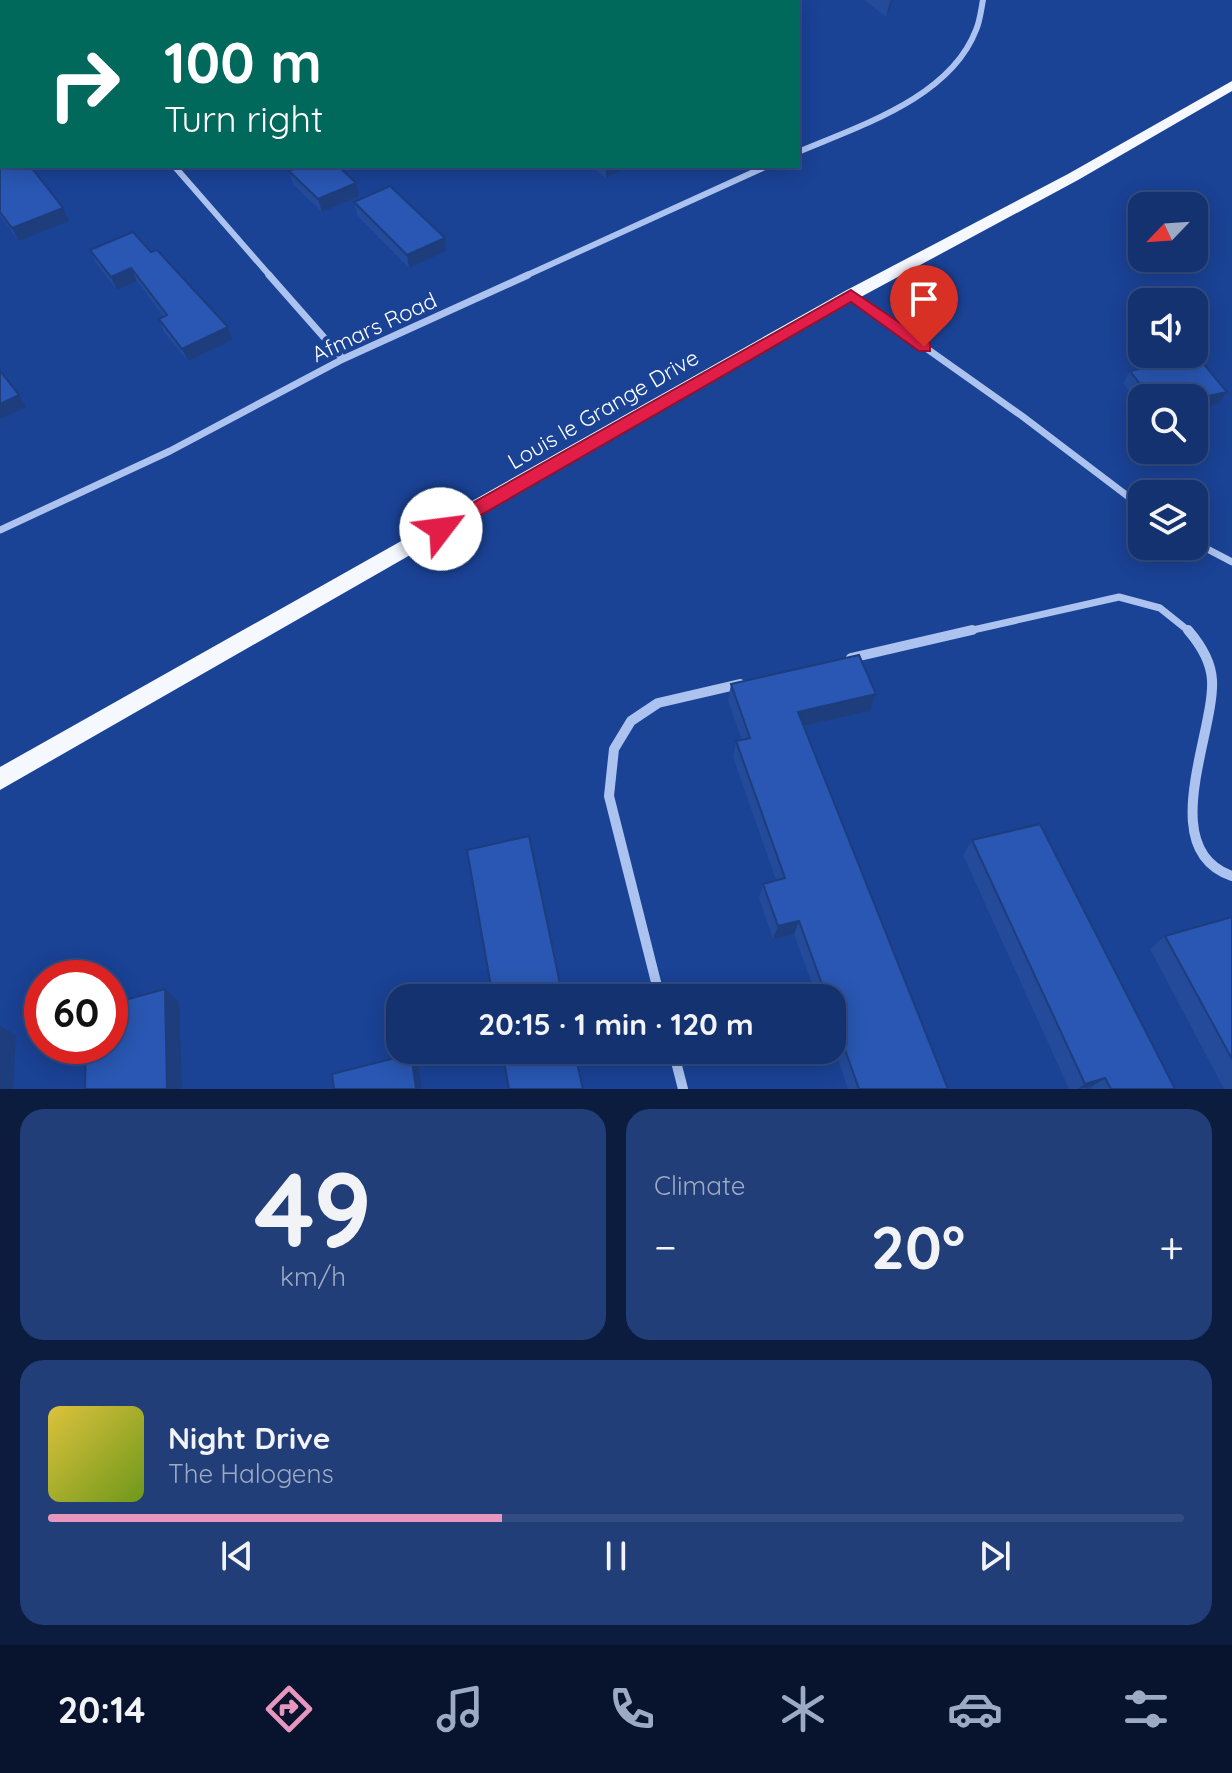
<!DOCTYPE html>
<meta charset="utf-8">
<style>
:root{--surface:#143270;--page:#213e78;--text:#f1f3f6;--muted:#9daac3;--line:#334d83;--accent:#e797bd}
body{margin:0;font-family:Quicksand,sans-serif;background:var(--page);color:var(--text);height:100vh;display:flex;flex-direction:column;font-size:30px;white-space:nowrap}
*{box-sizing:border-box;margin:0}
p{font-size:26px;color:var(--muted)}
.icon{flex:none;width:44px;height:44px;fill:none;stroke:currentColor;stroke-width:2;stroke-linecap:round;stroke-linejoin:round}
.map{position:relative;height:1089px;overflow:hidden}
.panel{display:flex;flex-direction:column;gap:20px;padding:20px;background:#0b1c3e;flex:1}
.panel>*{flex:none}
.hud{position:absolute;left:0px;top:0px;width:800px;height:168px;box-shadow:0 4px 20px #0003,0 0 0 2px var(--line);background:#00695c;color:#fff;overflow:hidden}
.needle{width:52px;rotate:245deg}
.tools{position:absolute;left:1128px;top:192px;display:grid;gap:16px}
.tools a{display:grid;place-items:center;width:80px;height:80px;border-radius:16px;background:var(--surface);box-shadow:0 4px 20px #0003,0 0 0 2px var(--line);font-size:40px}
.speed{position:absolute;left:24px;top:960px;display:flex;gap:16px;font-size:40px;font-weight:700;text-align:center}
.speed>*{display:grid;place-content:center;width:104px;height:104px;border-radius:50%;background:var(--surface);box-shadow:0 4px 20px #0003,0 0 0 2px var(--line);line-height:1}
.speed .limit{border:12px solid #d22;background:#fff;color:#111}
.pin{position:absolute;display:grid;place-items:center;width:68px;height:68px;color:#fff;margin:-82px -34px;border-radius:50% 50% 50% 0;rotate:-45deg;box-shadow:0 0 8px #0007}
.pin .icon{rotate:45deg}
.me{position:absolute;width:88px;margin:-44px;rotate:60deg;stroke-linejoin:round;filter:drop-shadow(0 0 6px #0008)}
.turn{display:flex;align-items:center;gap:28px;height:168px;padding:0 32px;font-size:36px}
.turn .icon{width:104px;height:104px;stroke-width:2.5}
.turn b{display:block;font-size:56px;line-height:68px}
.big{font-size:60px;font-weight:700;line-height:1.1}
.panel .tile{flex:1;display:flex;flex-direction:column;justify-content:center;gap:12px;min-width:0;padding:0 28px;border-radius:24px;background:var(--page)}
.panel .dial{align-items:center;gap:0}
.dial b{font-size:104px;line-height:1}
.song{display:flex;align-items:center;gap:24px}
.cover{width:96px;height:96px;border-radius:12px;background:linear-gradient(135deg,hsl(50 70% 55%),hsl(80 70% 35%))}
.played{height:8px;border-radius:4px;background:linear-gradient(90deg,var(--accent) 40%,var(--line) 40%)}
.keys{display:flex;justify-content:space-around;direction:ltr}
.heat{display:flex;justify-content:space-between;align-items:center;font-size:44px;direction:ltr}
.panel .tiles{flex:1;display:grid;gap:20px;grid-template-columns:1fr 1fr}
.tile:last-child{grid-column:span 2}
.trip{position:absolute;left:386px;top:984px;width:460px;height:80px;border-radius:24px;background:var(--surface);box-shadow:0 4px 20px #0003,0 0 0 2px var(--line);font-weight:700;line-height:80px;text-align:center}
.dock{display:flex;height:128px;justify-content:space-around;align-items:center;background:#08142d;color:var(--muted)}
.dock .icon{width:56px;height:56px}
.dock .active{color:var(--accent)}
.dock b{font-size:36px;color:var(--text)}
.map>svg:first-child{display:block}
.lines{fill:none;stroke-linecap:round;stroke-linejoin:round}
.minor-far2{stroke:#acc3f0;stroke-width:6}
.minor-far1{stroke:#acc3f0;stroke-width:7}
.minor{stroke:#acc3f0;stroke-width:10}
.primary{fill:#f5f8ff;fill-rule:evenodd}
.wall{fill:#234b9a}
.shaded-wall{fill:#1d3d7d}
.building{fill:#2957b3;stroke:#1d3d7d;stroke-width:2}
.route{fill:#e11d48;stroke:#92132f;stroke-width:2}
.labels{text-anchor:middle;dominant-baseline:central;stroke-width:8;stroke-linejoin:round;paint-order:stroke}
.street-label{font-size:22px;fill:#fff;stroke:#1a4295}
</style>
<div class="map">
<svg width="1232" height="1089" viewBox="0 0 1232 1089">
<rect width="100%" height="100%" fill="#1a4295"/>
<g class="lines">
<path class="minor-far2" d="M124,2L131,0
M798,152C859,126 950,98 976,30C980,21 981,10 983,0
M175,167L271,277
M523,277L767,166"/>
<path class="minor-far1" d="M269,275L343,359
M851,295L1022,416L1142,507
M0,530L170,451L343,359L528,275
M1194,542L1232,562
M964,632L1119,597L1160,608L1190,632"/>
<path class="minor" d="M1188,630C1200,644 1211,661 1212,680C1215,733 1155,850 1232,876
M851,658L972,630
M660,998L609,796L614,749L631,721L658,703L740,684
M673,1050L683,1089"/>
<path class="primary" d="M1232,81V91L1078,180L857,299L0,790V767L845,291L1068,174Z"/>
</g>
<path class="wall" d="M601,0H656L651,2H604Z
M864,0H893L886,17Z
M0,118L2,166L63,208L69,221L19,241L0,216Z
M591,166H630L606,178Z
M289,171L359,196L322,212L293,184Z
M354,202L446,251L409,268L357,215Z
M90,250L151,252L232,340L188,361L164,332L159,319L164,317L137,281L117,290L96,263Z
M1130,371L1227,392L1219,404L1194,410V398H1142V408L1123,383Z
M731,684L876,694L870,711L804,726L948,1089H848L832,1042V998H817L794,934L773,939L759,898L763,884L776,880L733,757L736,741L742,740L728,701Z
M972,840L1175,1089H1091V1087L1085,1089H1069L963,855Z
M1232,917V1089H1224L1150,949L1165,936Z"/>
<path class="shaded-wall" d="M387,0H409L410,2H382Z
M625,0H656L651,2H622Z
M891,0H893L886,17L889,5Z
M606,166H630L606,178Z
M356,183L359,196L322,212L318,199Z
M63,208L69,221L19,241L12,228Z
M445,238L446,251L409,268L407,255Z
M131,268L137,281L117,290L111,277Z
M228,327L232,340L188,361L182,349Z
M1227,392L1219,404L1194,410V399Z
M19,395L26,407L0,419V404Z
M876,694L870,711L794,728L798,712Z
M799,921L794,934L773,939L778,926Z
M165,989L179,1002L182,1089H167Z
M0,1026L16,1035L13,1089H0Z
M411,1054L418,1065L422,1089H416Z
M1105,1078L1091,1087L1078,1089L1085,1084Z"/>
<path class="building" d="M185,0H387L382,2H179Z
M2,117V166H30L63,208L12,228L0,212V118Z
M301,166H338L356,183L318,199L289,171Z
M390,186L445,238L407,255L354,202Z
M133,232L151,252L157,250L228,327L182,349L159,319L167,315L131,268L111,277L90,250Z
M1197,356L1227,392L1194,399L1151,398L1130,371Z
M0,371L19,395L0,404Z
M859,655L876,694L798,712L948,1089H859L832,1013V998H827L799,921L778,926L763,884L785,878L736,741L750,738L731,684Z
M1040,824L1175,1089H1111L1105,1078L1085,1084L972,840Z
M529,836L563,998H493L467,850Z
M1232,917V1059L1165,936Z
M165,989L167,1089H85L86,1046H110V1004Z
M502,1050H574L583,1089H509Z
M411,1054L416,1089H334L332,1074Z"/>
<path class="route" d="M851,290L930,343V351H919L851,302L448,534H435V524Z"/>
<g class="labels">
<g class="street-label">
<text transform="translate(374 327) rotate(-25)">Afmars Road</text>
<text transform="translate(603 409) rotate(-30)">Louis le Grange Drive</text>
</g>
</g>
</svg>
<div class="tools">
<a><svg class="needle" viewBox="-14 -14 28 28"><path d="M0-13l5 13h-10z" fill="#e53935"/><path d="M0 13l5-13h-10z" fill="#9daac3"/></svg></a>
<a><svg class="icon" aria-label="sound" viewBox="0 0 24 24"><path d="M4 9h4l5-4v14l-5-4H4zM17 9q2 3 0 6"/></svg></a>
<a><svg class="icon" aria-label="search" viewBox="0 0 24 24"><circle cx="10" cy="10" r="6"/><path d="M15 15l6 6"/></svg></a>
<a><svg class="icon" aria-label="layers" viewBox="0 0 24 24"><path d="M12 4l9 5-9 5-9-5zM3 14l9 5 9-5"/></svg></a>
</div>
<div class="speed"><div class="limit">60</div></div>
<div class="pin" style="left:924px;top:347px;background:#d93025"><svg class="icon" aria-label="arrive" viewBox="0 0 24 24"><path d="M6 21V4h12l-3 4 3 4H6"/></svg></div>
<svg class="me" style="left:441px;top:529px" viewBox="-20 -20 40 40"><circle r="19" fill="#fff"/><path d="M0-13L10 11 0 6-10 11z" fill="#e11d48"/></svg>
<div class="trip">20:15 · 1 min · 120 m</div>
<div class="hud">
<div class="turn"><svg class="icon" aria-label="right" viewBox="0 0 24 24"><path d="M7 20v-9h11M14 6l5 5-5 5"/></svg><div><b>100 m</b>Turn right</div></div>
</div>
</div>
<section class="panel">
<div class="tiles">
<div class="tile dial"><b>49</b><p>km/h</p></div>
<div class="tile"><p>Climate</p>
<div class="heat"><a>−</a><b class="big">20°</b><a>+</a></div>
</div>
<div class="tile">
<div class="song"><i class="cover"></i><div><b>Night Drive</b><p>The Halogens</p></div></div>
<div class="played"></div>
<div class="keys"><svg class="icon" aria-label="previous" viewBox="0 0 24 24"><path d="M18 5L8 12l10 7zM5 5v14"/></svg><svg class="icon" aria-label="pause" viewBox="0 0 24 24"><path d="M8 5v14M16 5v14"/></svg><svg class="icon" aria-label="next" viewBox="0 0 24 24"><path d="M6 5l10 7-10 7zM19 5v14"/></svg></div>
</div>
</div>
</section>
<nav class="dock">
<b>20:14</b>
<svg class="icon active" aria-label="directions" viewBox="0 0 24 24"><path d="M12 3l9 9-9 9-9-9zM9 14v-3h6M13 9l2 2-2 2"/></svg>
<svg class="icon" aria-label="music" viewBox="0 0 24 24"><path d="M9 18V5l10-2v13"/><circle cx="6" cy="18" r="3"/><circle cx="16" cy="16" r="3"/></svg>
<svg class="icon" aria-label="phone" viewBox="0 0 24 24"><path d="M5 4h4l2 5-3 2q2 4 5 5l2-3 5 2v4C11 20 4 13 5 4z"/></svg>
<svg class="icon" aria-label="climate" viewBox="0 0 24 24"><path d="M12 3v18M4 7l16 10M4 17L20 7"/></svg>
<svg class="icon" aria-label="car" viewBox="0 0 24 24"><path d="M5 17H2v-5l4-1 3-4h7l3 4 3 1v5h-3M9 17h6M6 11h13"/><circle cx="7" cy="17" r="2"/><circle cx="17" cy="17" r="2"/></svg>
<svg class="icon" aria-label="filters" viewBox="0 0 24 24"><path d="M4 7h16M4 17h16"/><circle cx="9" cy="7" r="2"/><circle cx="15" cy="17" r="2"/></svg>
</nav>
